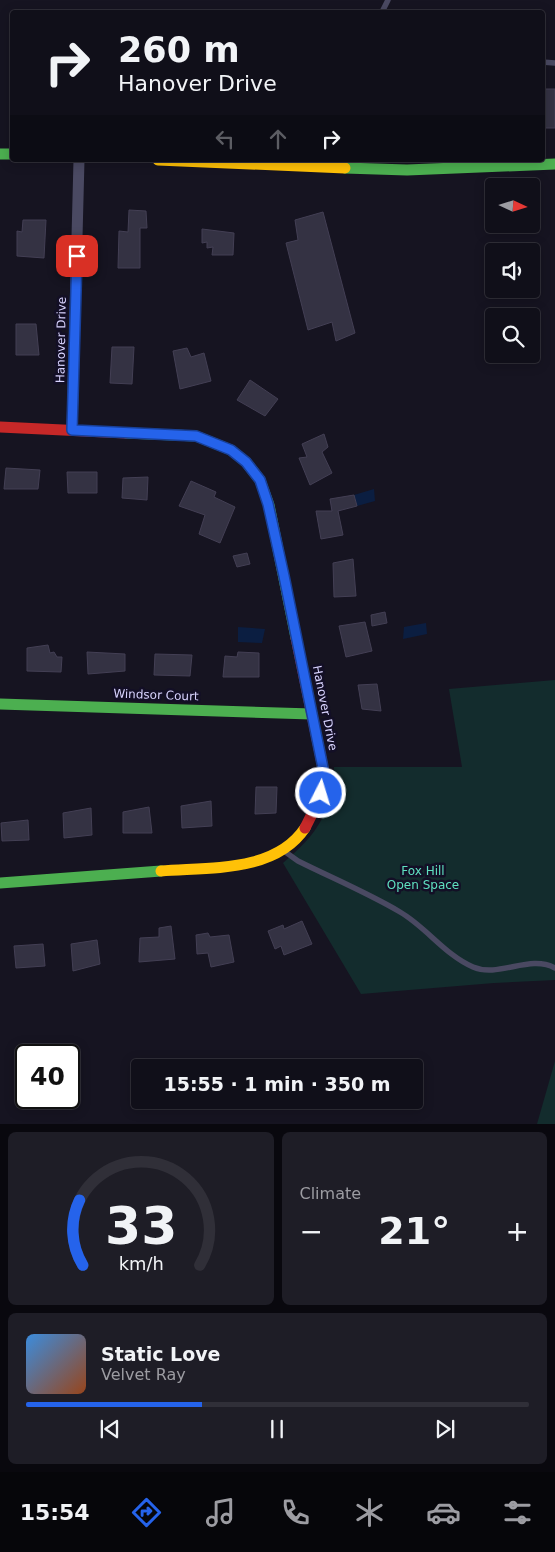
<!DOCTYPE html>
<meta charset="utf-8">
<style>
:root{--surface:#100f19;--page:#1e1d26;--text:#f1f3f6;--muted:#9c9ca2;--line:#302f38;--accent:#2563eb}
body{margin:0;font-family:"DejaVu Sans",sans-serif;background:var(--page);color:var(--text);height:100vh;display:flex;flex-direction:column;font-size:19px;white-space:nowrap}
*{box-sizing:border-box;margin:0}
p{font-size:16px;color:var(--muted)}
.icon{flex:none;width:28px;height:28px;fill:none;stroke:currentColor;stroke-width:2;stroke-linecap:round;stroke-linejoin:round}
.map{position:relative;height:1124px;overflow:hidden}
.sheet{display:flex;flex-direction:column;gap:8px;padding:8px;background:#09080e;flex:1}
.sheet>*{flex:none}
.hud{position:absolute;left:10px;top:10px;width:535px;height:152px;border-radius:5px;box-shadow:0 2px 12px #0003,0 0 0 1px var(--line);background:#100f19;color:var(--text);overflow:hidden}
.needle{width:32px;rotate:94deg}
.fabs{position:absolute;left:485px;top:178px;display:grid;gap:10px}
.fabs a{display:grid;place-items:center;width:55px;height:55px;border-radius:5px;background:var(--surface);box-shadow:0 2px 12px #0003,0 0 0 1px var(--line);font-size:25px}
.speed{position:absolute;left:15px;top:1044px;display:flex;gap:10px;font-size:25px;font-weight:700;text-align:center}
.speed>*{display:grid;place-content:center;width:65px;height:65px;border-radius:50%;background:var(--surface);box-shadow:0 2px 12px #0003,0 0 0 1px var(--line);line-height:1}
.speed .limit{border:2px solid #111;border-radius:8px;background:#fff;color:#111}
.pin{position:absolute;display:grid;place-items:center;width:42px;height:42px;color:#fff;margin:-21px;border-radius:10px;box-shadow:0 2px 8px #0006}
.me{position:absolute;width:55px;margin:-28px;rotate:5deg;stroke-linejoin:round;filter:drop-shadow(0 0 4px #0008)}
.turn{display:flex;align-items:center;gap:18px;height:105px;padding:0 25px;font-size:22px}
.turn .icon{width:65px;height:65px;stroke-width:2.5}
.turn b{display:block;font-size:35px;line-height:42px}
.lanes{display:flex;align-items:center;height:48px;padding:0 25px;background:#0003;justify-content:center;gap:25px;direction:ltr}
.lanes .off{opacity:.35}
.big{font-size:38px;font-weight:600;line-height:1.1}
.sheet .widget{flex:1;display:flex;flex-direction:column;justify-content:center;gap:8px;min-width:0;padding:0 18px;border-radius:8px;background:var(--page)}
.sheet .dial{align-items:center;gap:0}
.dial svg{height:130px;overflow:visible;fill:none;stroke:var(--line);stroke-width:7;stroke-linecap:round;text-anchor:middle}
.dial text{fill:var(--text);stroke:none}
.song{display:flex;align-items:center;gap:15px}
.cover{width:60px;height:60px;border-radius:8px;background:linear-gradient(135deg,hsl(210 70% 55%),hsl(20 70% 35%))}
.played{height:5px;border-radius:2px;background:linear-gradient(90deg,var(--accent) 35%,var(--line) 35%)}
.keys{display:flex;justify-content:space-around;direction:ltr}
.heat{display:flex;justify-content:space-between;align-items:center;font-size:28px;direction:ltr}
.sheet .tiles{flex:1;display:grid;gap:8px;grid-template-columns:1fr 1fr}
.widget:last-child{grid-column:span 2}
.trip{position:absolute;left:131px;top:1059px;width:292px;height:50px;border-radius:5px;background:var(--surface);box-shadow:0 2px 12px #0003,0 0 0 1px var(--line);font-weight:600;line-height:50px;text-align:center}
.tabs{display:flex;height:80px;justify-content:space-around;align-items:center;background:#06060a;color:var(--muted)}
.tabs .icon{width:35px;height:35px}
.tabs .active{color:var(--accent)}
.tabs b{font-size:22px;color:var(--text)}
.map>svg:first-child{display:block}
.green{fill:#132c2d}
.water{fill:#0b1e41}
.building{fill:#343243;stroke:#433f54}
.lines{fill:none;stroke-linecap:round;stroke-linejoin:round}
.lane{stroke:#4a4962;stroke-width:5.5}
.street{stroke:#4a4962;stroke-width:11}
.fast{stroke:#4caf50;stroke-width:11}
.slow{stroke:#ffc107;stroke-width:11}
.jam{stroke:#c62828;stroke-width:11}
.route-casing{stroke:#184099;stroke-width:12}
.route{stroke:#2563eb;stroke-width:9}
.labels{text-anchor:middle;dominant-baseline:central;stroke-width:5;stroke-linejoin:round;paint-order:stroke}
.street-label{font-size:12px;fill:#d9d4ff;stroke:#130f26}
.park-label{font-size:12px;fill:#5fe0c0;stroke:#130f26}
</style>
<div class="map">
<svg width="555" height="1125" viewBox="0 0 555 1125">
<rect width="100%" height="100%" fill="#161421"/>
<path class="green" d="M555,680V980L494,983L361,994L283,863C319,832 330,815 334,767H462L449,689Z
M555,1061V1124H537Z"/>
<path class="water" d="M374,489L375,501L357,506L354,495Z
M426,623L427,634L403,639L404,627Z
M238,627L265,629L262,643L238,642Z"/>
<path class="building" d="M542,89H555V128H542Z
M129,210L146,211L147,228H140V268H118L119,231L128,232Z
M323,212L355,333L336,341L332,322L308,330L286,243L298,240L295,220Z
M23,220H46L44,258L17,256V231L22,232Z
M202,229L234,233L233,255H212L213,247L207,248V242L202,243Z
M16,324H36L39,355H16Z
M112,347H134L132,384L110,383Z
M187,348L191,357L204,353L211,381L180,389L173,351Z
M250,380L278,399L265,416L237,400Z
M324,434L328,447L322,452L332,473L310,485L299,458L307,457L302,444Z
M6,468L40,470L38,489H4Z
M67,472H97V493H68Z
M148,477L147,500L122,498L123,478Z
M191,481L216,492L214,497L235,507L220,543L199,534L205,515L179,506Z
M354,495L357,506L338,511L343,535L321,539L316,511H332L330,499Z
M247,553L250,564L237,567L233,556Z
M353,559L356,596L334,597L333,563Z
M385,612L387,623L372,626L371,615Z
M365,622L372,651L346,657L339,626Z
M48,645L50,653L54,652L57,657H62L61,672L27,671V648Z
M87,652L125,654V671L88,674Z
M238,652L259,653V677H223L225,656L237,657Z
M155,654L192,655L190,676L154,675Z
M377,684L381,711L362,709L358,685Z
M256,787H277L276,813L255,814Z
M211,801L212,826L182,828L181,806Z
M149,807L152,833H123V812Z
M91,808L92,835L64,838L63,813Z
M28,820L29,840L2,841L1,823Z
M302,921L312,944L284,955L281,946L275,949L268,931L283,925L284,929Z
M171,926L175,959L139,962L140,938L159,937V928Z
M208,933L210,937L229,935L234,962L211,967L208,953L197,954L196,935Z
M97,940L100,964L73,971L71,944Z
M43,944L45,966L16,968L14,946Z"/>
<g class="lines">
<path class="lane" d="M382,12L388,0
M542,62L555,63
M284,851L298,861C332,878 368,893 400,912C426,927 445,955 473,967C499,978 530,954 555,968"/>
<path class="street" d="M72,430L79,160"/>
<path class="fast" d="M0,154H12
M345,168L407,170L555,164
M126,433L196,436L231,450L246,462L260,480L269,505L296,638
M0,704L312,714
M0,883L161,871"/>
<path class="slow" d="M158,160L345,168
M161,871C208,867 275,873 305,828"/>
<path class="jam" d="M0,427L126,433
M296,638L323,768L317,804L305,828"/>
</g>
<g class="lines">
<g class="route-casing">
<path id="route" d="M77,256L72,430L196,436L231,450L246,462L260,480L268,504L284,576L323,768L321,793"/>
</g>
<use href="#route" class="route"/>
</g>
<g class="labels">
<g class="street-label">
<text transform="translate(61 340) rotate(-89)">Hanover Drive</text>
<text transform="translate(156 695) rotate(2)">Windsor Court</text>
<text transform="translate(325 708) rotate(79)">Hanover Drive</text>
</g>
<g class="park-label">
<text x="423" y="871">Fox Hill<tspan x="423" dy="14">Open Space</tspan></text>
</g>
</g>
</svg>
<div class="fabs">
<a><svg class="needle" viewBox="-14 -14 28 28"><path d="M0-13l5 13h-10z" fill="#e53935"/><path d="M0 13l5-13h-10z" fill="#9c9ca2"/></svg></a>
<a><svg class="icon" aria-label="sound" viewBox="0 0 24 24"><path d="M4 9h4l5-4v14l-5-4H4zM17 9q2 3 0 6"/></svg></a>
<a><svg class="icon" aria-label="search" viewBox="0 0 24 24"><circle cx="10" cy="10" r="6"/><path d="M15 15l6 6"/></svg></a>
</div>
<div class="speed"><div class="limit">40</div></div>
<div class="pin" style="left:77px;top:256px;background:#d93025"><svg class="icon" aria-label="arrive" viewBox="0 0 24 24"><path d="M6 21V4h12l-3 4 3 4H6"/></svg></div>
<svg class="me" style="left:321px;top:793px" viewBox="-20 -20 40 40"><circle r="17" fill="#2563eb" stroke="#fff" stroke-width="3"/><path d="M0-11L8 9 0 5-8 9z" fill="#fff"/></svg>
<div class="trip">15:55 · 1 min · 350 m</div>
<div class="hud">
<div class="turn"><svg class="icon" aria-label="right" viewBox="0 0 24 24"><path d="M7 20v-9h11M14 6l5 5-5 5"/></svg><div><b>260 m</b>Hanover Drive</div></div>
<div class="lanes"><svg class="icon off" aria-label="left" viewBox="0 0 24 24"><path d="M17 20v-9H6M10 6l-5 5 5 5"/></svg><svg class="icon off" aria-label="ahead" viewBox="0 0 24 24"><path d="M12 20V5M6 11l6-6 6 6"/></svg><svg class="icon" aria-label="right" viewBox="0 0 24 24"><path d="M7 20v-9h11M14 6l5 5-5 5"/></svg></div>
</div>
</div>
<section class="sheet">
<div class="tiles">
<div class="widget dial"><svg viewBox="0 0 100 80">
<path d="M14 69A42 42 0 1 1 86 69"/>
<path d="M14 69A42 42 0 0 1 12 29" stroke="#2563eb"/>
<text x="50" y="56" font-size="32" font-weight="700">33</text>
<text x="50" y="72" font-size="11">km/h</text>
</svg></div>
<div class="widget"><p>Climate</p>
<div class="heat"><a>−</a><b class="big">21°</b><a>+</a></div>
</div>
<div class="widget">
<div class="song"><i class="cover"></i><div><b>Static Love</b><p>Velvet Ray</p></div></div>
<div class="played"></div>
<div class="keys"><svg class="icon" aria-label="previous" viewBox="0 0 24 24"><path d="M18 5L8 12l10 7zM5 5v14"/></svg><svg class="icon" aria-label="pause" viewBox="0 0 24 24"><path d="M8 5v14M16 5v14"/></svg><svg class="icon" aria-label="next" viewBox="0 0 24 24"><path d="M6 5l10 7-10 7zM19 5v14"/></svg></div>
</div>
</div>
</section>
<nav class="tabs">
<b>15:54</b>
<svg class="icon active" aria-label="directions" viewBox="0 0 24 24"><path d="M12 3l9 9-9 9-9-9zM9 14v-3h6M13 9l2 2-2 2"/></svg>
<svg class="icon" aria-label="music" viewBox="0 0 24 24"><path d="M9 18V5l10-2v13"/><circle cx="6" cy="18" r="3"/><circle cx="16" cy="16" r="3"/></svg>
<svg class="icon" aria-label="phone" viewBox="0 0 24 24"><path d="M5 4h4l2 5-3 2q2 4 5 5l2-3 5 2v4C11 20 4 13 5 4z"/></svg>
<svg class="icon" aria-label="climate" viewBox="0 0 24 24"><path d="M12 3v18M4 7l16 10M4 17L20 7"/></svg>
<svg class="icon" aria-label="car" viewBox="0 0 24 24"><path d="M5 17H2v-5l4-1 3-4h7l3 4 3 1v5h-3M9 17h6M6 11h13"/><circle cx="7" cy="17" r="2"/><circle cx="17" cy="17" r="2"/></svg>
<svg class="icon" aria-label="filters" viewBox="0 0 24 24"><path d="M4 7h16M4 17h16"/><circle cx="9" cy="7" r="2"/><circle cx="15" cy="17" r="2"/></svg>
</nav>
